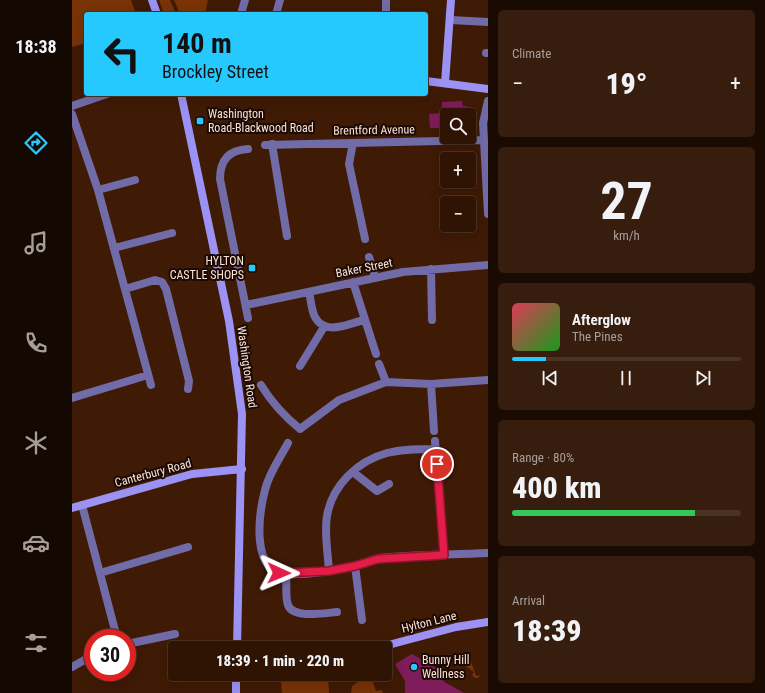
<!DOCTYPE html>
<meta charset="utf-8">
<style>
:root{--surface:#2f1404;--page:#371d0e;--text:#f1f3f6;--muted:#a79e9a;--line:#4a3326;--accent:#25c9fe}
body{margin:0;font-family:"Roboto Condensed",sans-serif;background:var(--page);color:var(--text);height:100vh;display:flex;flex-direction:column;font-size:15px;white-space:nowrap}
*{box-sizing:border-box;margin:0}
p{font-size:13px;color:var(--muted)}
.icon{flex:none;width:22px;height:22px;fill:none;stroke:currentColor;stroke-width:2;stroke-linecap:round;stroke-linejoin:round}
.map{position:relative;flex:1;overflow:hidden}
.sheet{display:flex;flex-direction:column;gap:10px;padding:10px;background:#1a0b02;width:277px}
.sheet>*{flex:none}
.hud{position:absolute;left:12px;top:12px;width:344px;height:84px;border-radius:4px;box-shadow:0 4px 16px #0002,0 0 0 1px var(--line);background:#25c9fe;color:#111;overflow:hidden}
.buttons{position:absolute;left:368px;top:108px;display:grid;gap:8px}
.buttons a{display:grid;place-items:center;width:36px;height:36px;border-radius:4px;background:var(--surface);box-shadow:0 4px 16px #0002,0 0 0 1px var(--line);font-size:20px}
.speed{position:absolute;left:12px;top:629px;display:flex;gap:8px;font-size:20px;font-weight:700;text-align:center}
.speed>*{display:grid;place-content:center;width:52px;height:52px;border-radius:50%;background:var(--surface);box-shadow:0 4px 16px #0002,0 0 0 1px var(--line);line-height:1}
.speed .limit{border:6px solid #d22;background:#fff;color:#111}
.pin{position:absolute;display:grid;place-items:center;width:34px;height:34px;color:#fff;margin:-17px;border:2px solid #fff;border-radius:50%;box-shadow:0 1px 4px #0007}
.me{position:absolute;width:44px;margin:-22px;rotate:91deg;stroke-linejoin:round;filter:drop-shadow(0 0 3px #0008)}
.turn{display:flex;align-items:center;gap:14px;height:84px;padding:0 12px;font-size:18px}
.turn .icon{width:52px;height:52px;stroke-width:2.5}
.turn b{display:block;font-size:28px;line-height:34px}
.big{font-size:30px;font-weight:800;line-height:1.1}
.sheet .tile{flex:1;display:flex;flex-direction:column;justify-content:center;gap:6px;min-width:0;padding:0 14px;border-radius:6px;background:var(--page)}
.sheet .dial{align-items:center;gap:0}
.dial b{font-size:52px;line-height:1}
.song{display:flex;align-items:center;gap:12px}
.cover{width:48px;height:48px;border-radius:6px;background:linear-gradient(135deg,hsl(350 70% 55%),hsl(120 70% 35%))}
.played{height:4px;border-radius:2px;background:linear-gradient(90deg,var(--accent) 15%,var(--line) 15%)}
.keys{display:flex;justify-content:space-around;direction:ltr}
.heat{display:flex;justify-content:space-between;align-items:center;font-size:22px;direction:ltr}
.charge{height:6px;border-radius:3px;background:linear-gradient(90deg,#34c759 80%,var(--line) 0)}
.trip{position:absolute;left:96px;top:641px;width:224px;height:40px;border-radius:4px;background:var(--surface);box-shadow:0 4px 16px #0002,0 0 0 1px var(--line);font-weight:800;line-height:40px;text-align:center}
main{display:flex;flex:1;min-height:0}
.menu{display:flex;flex-direction:column;width:72px;justify-content:space-around;align-items:center;background:#130802;color:var(--muted)}
.menu .icon{width:28px;height:28px}
.menu .active{color:var(--accent)}
.menu b{font-size:18px;color:var(--text)}
.map>svg:first-child{display:block}
.green{fill:#783307}
.building{fill:#7f1c5a}
.lines{fill:none;stroke-linecap:round;stroke-linejoin:round}
.street{stroke:#716ba8;stroke-width:8}
.secondary{stroke:#9c92f4;stroke-width:8}
.route-casing{stroke:#92132f;stroke-width:10}
.route{stroke:#e11d48;stroke-width:7}
.poi-dot{fill:#25c9fe;stroke:#1b0a04;stroke-width:1.5}
.labels{text-anchor:middle;dominant-baseline:central;stroke-width:4;stroke-linejoin:round;paint-order:stroke}
.poi-label{font-size:12px;fill:#fce2d6;stroke:#1b0a04;text-anchor:start}
.street-label{font-size:12px;fill:#fce2d6;stroke:#1b0a04}
</style>
<main>
<nav class="menu">
<b>18:38</b>
<svg class="icon active" aria-label="directions" viewBox="0 0 24 24"><path d="M12 3l9 9-9 9-9-9zM9 14v-3h6M13 9l2 2-2 2"/></svg>
<svg class="icon" aria-label="music" viewBox="0 0 24 24"><path d="M9 18V5l10-2v13"/><circle cx="6" cy="18" r="3"/><circle cx="16" cy="16" r="3"/></svg>
<svg class="icon" aria-label="phone" viewBox="0 0 24 24"><path d="M5 4h4l2 5-3 2q2 4 5 5l2-3 5 2v4C11 20 4 13 5 4z"/></svg>
<svg class="icon" aria-label="climate" viewBox="0 0 24 24"><path d="M12 3v18M4 7l16 10M4 17L20 7"/></svg>
<svg class="icon" aria-label="car" viewBox="0 0 24 24"><path d="M5 17H2v-5l4-1 3-4h7l3 4 3 1v5h-3M9 17h6M6 11h13"/><circle cx="7" cy="17" r="2"/><circle cx="17" cy="17" r="2"/></svg>
<svg class="icon" aria-label="filters" viewBox="0 0 24 24"><path d="M4 7h16M4 17h16"/><circle cx="9" cy="7" r="2"/><circle cx="15" cy="17" r="2"/></svg>
</nav>
<div class="map">
<svg width="416" height="693" viewBox="0 0 416 693">
<rect width="100%" height="100%" fill="#3f1a05"/>
<path class="green" d="M0,0H59L64,14H14V43L0,47Z
M87,0H98L104,14H92Z
M102,0H136L133,14H108Z
M396,653L404,676L408,675L406,678H403L400,675L402,672L388,662L385,667L386,661Z
M208,674H256L257,693H210Z
M305,674V676L299,677L304,691L310,690L311,693H279L280,686L289,680L288,675Z"/>
<path class="building" d="M390,101L391,106H395V115H375V128H358L357,114L370,113V102Z
M340,654L373,673L371,681L392,693H333V681L323,664Z"/>
<g class="lines">
<path class="street" d="M169,14L173,0
M204,14L208,0
M314,14V0
M379,20L416,22
M414,53H416
M416,101L411,123L416,214
M0,106L35,94
M0,114L26,190L79,385
M281,143L277,164L293,239
M200,144L215,236
M193,145L412,140
M26,190L63,180
M42,248L100,233
M297,257L303,277
M359,269L360,320
M281,282L304,354
M53,289L83,280L90,282L94,289L117,381L116,389
M237,292C239,299 239,310 243,317C253,336 276,324 292,320
M174,305L331,272L416,265
M176,318L148,179C148,160 157,150 176,149
M307,364L314,382
M228,366L252,327
M359,384L362,431
M189,385C200,403 212,416 228,429L267,400L314,382L359,384L416,380
M0,398L76,375
M363,441L372,555
M216,443C208,458 197,473 193,490C187,513 178,573 215,574C237,575 260,571 281,566C290,564 298,560 307,558C343,554 380,555 416,553
M281,472L305,491L317,484
M10,505L45,638
M283,566L290,620
M257,571C256,555 252,531 255,516C260,486 285,461 315,453C331,449 347,449 364,449
M28,573L116,547
M214,574C215,583 213,597 216,605C221,619 253,613 265,612
M55,644L103,634
M0,667L21,655"/>
<path class="secondary" d="M80,0L85,14
M354,81L416,89
M373,83L379,0
M109,94L157,321L170,414L165,648
M0,508L120,474L170,469
M305,648L384,627L416,622
M164,693V674"/>
</g>
<g class="lines">
<g class="route-casing">
<path id="route" d="M207,573L257,571L283,566L306,559L372,555L365,464"/>
</g>
<use href="#route" class="route"/>
</g>
<g class="poi-dot">
<rect x="124" y="117" width="8" height="8" rx="2"/>
<rect x="176" y="264" width="8" height="8" rx="2"/>
<circle cx="342" cy="667" r="4"/>
</g>
<g class="labels">
<g class="poi-label">
<text x="136" y="114">Washington<tspan x="136" dy="14">Road-Blackwood Road</tspan></text>
<text x="172" y="261" text-anchor="end">HYLTON<tspan x="172" dy="14">CASTLE SHOPS</tspan></text>
<text x="350" y="660">Bunny Hill<tspan x="350" dy="14">Wellness</tspan></text>
</g>
<g class="street-label">
<text transform="translate(302 130) rotate(-1)">Brentford Avenue</text>
<text transform="translate(292 268) rotate(-11)">Baker Street</text>
<text transform="translate(175 367) rotate(82)">Washington Road</text>
<text transform="translate(81 473) rotate(-15)">Canterbury Road</text>
<text transform="translate(357 622) rotate(-14)">Hylton Lane</text>
</g>
</g>
</svg>
<div class="buttons">
<a><svg class="icon" aria-label="search" viewBox="0 0 24 24"><circle cx="10" cy="10" r="6"/><path d="M15 15l6 6"/></svg></a>
<a>+</a>
<a>−</a>
</div>
<div class="speed"><div class="limit">30</div></div>
<div class="pin" style="left:365px;top:464px;background:#d93025"><svg class="icon" aria-label="arrive" viewBox="0 0 24 24"><path d="M6 21V4h12l-3 4 3 4H6"/></svg></div>
<svg class="me" style="left:207px;top:573px" viewBox="-20 -20 40 40"><path d="M0-17L14 15 0 8-14 15z" fill="#e11d48" stroke="#fff" stroke-width="4"/></svg>
<div class="trip">18:39 · 1 min · 220 m</div>
<div class="hud">
<div class="turn"><svg class="icon" aria-label="left" viewBox="0 0 24 24"><path d="M17 20v-9H6M10 6l-5 5 5 5"/></svg><div><b>140 m</b>Brockley Street</div></div>
</div>
</div>
<section class="sheet">
<div class="tile"><p>Climate</p>
<div class="heat"><a>−</a><b class="big">19°</b><a>+</a></div>
</div>
<div class="tile dial"><b>27</b><p>km/h</p></div>
<div class="tile">
<div class="song"><i class="cover"></i><div><b>Afterglow</b><p>The Pines</p></div></div>
<div class="played"></div>
<div class="keys"><svg class="icon" aria-label="previous" viewBox="0 0 24 24"><path d="M18 5L8 12l10 7zM5 5v14"/></svg><svg class="icon" aria-label="pause" viewBox="0 0 24 24"><path d="M8 5v14M16 5v14"/></svg><svg class="icon" aria-label="next" viewBox="0 0 24 24"><path d="M6 5l10 7-10 7zM19 5v14"/></svg></div>
</div>
<div class="tile"><p>Range · 80%</p><b class="big">400 km</b><div class="charge"></div></div>
<div class="tile"><p>Arrival</p><b class="big">18:39</b></div>
</section>
</main>
